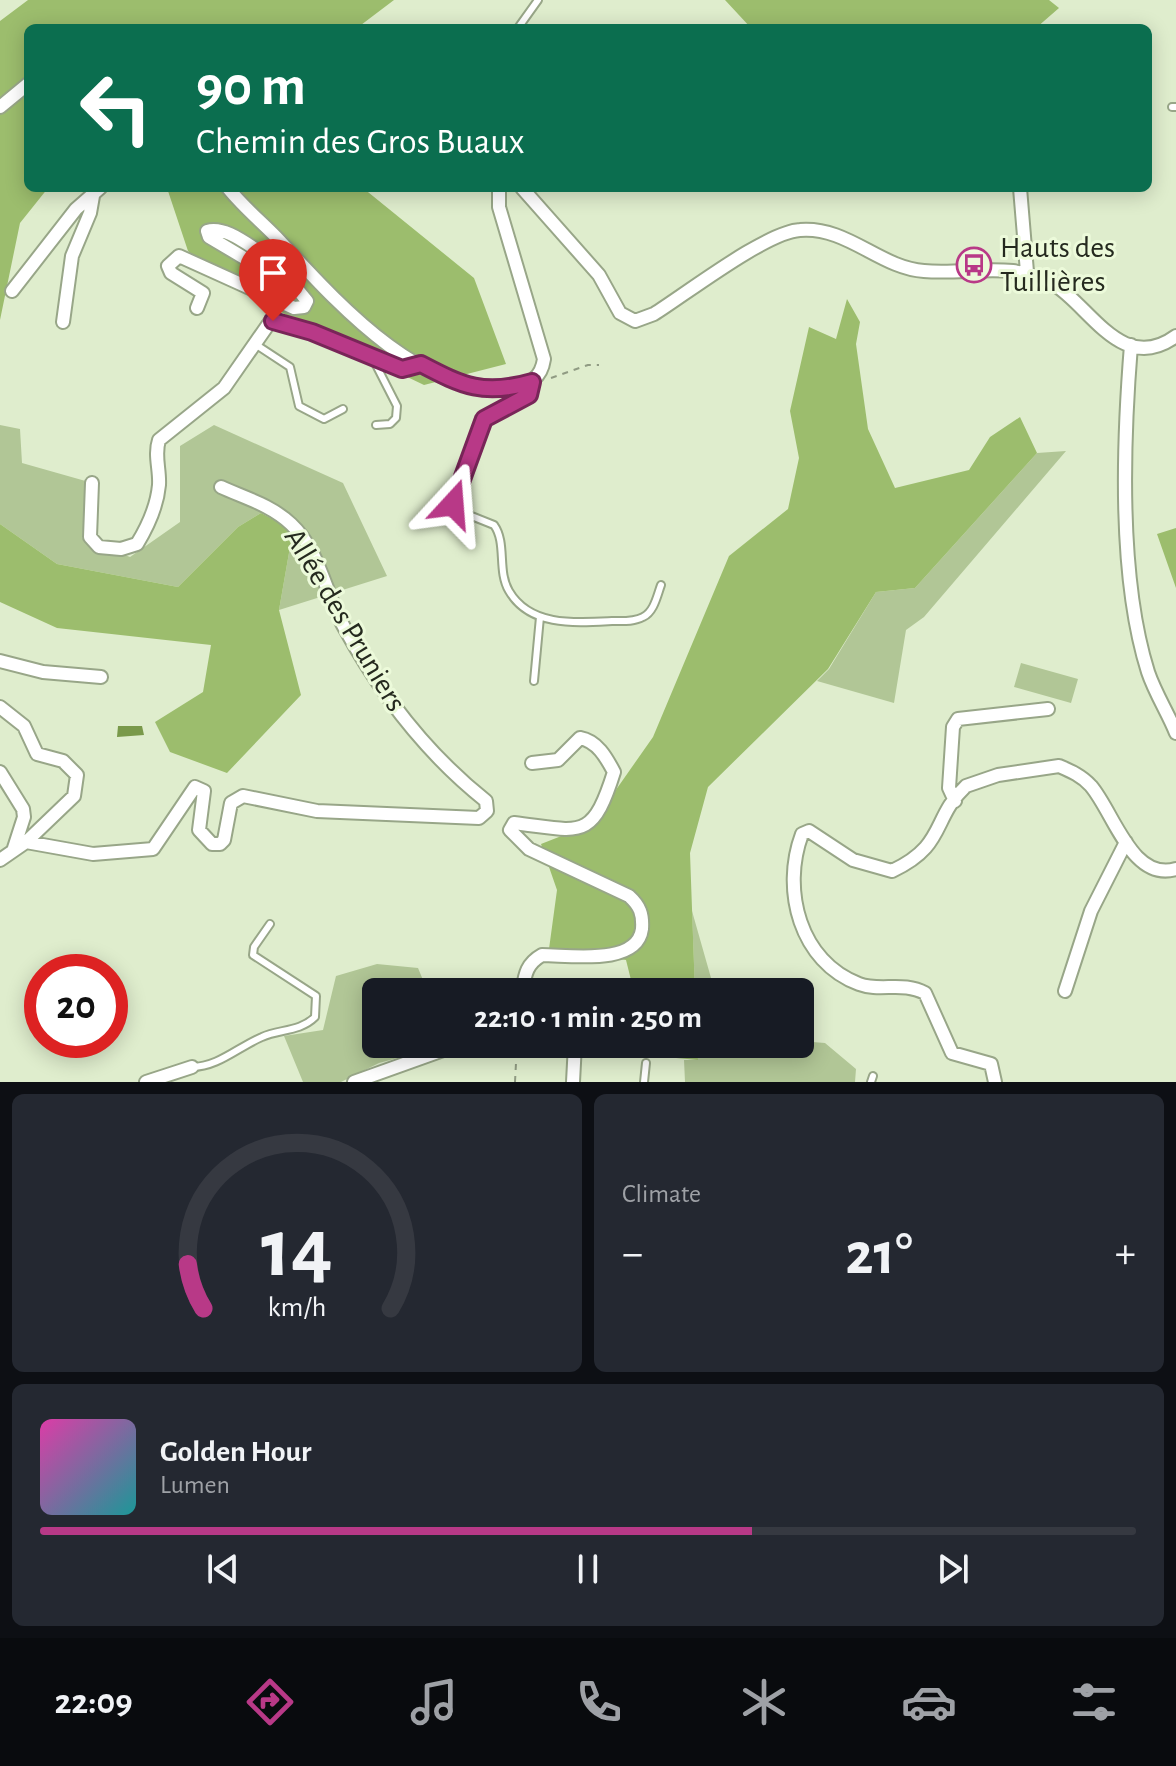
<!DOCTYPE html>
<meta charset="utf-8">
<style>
:root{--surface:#171b24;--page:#242831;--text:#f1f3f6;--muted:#9ea1a6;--line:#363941;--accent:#b83987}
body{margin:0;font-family:"Alegreya Sans",sans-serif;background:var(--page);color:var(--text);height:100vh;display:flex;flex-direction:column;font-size:30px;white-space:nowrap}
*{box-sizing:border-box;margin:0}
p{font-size:26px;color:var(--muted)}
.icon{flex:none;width:44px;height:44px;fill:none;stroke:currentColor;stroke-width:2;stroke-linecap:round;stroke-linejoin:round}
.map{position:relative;height:1082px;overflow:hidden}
.sheet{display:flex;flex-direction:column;gap:12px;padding:12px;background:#0d0f14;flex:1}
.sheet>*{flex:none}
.banner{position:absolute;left:24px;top:24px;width:1128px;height:168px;border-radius:12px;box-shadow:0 4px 20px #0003;background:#0b6e4f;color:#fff;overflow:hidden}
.speed{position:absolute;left:24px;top:954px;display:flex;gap:16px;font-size:40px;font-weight:700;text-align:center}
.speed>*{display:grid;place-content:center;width:104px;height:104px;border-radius:50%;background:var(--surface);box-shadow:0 4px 20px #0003;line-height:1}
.speed .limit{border:12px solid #d22;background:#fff;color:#111}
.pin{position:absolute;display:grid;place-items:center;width:68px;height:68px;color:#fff;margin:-82px -34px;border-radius:50% 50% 50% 0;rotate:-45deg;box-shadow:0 0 8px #0007}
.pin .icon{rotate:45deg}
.me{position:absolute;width:88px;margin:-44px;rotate:19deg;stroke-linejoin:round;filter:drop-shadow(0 0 6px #0008)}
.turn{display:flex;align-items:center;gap:28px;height:168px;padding:0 40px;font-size:36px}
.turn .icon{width:104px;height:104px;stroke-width:2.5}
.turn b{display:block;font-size:56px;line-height:68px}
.big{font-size:60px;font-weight:600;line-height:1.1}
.sheet .tile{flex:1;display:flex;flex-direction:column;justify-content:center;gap:12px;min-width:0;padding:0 28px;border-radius:12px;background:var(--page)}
.sheet .dial{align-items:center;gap:0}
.dial svg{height:208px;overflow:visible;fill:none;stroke:var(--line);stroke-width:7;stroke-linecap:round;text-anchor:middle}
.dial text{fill:var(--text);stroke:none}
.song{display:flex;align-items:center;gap:24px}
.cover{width:96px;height:96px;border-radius:12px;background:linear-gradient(135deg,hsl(320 70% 55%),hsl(180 70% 35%))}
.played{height:8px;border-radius:4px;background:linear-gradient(90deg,var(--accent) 65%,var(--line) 65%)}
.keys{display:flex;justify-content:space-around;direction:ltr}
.heat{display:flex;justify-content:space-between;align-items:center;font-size:44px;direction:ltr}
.sheet .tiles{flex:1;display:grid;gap:12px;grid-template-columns:1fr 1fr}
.tile:last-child{grid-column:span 2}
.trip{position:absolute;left:362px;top:978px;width:452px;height:80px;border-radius:12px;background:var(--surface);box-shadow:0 4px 20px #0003;font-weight:600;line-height:80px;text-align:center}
.tabs{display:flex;height:128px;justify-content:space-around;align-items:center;background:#090b0e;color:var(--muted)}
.tabs .icon{width:56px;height:56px}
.tabs .selected{color:var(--accent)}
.tabs b{font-size:36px;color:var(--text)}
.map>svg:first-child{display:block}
.green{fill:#b1c696}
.forest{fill:#9cbd6d}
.water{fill:#79994a}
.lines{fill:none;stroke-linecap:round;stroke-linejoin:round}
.service-casing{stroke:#98a688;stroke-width:10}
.minor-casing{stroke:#98a688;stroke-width:16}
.path{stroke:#909b83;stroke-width:2;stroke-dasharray:6 6;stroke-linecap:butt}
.service{stroke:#fff;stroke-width:6}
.minor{stroke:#fff;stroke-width:12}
.route-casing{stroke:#782558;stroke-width:20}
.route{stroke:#b83987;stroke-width:14}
.labels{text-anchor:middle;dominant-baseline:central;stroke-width:6;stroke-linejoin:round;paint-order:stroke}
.poi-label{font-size:30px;fill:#252a1f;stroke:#ecfada;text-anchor:start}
.street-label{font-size:30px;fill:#252a1f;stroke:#ecfada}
</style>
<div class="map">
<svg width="1176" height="1082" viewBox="0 0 1176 1082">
<rect width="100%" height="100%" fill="#dfedcd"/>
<path class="green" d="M0,425L20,429L22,463L89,482L82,538L130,557L180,522V446L214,425L343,483L387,576L279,610L293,530L261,513L238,527L178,587L57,564L0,524Z
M1066,451L924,617L906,630L894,703L817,681L829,669L876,592L915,588L1037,453Z
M1021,663L1078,679L1071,703L1014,687Z
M692,911L715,992H695Z
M377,964L418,968L428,992H376V1044H449L379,1063L341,1082H303L284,1036L323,1030L336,976Z
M800,1041L825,1043L856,1069L855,1082H685L684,1060H698L697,1044Z"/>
<path class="forest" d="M28,0H394L357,28H28V188H48L20,223L0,320V21Z
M725,0H1049L1059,8L1036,28H751Z
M167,188H363L474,278L506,364L424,385L328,339L212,272L188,251Z
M847,299L860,322L856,344L868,429L895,488L969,470L990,437L1020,417L1037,453L915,588L876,592L828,669L708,787L690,853L695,992H634L626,960L549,949L557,890L541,844L592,824L653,737L729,556L788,509L799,458L790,411L809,327L836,339Z
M261,513L293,530L279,610L301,695L227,773L170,752L155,722L203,692L211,645L57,628L0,602V524L57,564L178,587L238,527Z
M1176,528V588L1157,534Z
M650,1044H697L698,1060L654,1056Z"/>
<path class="water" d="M118,726H142L144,735L117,737Z"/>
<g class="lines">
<g class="service-casing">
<path id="service" d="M518,28L538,0
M1172,107H1176
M255,344L290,367L299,406L324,419L343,409
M373,359L397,406L396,418L390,424L376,425
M532,382L529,395L484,419L454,509L494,525C507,543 497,571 509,591C530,627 576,623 612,621C622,621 634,622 643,617C654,612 657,596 661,585
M534,681L540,617
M192,1067C218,1067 238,1047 262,1037C279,1029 300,1032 315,1017L316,996L253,955L254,947L270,924
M644,1082L646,1063
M871,1082L873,1076"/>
</g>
<g class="minor-casing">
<path id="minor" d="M0,107L28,84
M228,188C244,208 263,223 280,241C334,299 422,400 511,387C530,384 541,379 544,359L499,207V188
M522,188L599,275L620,313L635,321L654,314C686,294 766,232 800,230C847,226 880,268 924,271C968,275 1016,260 1055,285C1091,308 1123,375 1176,336
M1020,188L1027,272
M12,291L76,209L100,188
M197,308L203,293L171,273L168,266L179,256L294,308L304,307L307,301L298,290L209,237L207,231C228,225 253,250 272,259C282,264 293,266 303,269
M63,322L72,256L90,213L93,196
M1131,345C1123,444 1118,577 1148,672C1155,693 1168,713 1176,733
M92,483L90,537L99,547L121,549L137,544C148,526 157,507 159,485C160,469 154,455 159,440L224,388L270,322L301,328L402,369L421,364
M0,661L43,672L101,677
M0,707L24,726L37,754L63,761L77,775L74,796L26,842
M0,772L23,809L24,817L13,851
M955,801L949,788L953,727L958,719L1048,709
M0,860L26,842L93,854L153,849L195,787L204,791L199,830L212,844H220L224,840L231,803L243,796L317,811L479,818L487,811L486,801C427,754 380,693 344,627C325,593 320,551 291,524C271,505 245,498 221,487
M1065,991L1091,911L1126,842
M522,992C525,975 526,964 542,955C570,955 637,966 642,929C643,914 640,906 629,896L529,849L510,830L514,823C581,831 592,842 614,772C606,757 597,741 580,738L558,760L532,763
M146,1082L192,1067
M354,1082L460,1044
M573,1082L575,1044
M995,1082L991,1064L952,1053L925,993C903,981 880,992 859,984C800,962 781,890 802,834L809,831L853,860L892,871C947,845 931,819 966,786L998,775L1059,766C1071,771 1082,776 1091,786C1114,813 1132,882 1176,869"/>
</g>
<path class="path" d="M551,378L588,365H599
M515,1082L517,1044"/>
<use href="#service" class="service"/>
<use href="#minor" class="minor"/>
</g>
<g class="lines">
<g class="route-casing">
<path id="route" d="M273,321L312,332L402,369L421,364C463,386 484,396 532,382L529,395L484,419L453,504"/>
</g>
<use href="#route" class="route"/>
</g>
<defs>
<g id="bus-ring" transform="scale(1.8)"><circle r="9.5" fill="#ecfada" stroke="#b83987" stroke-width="1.5"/><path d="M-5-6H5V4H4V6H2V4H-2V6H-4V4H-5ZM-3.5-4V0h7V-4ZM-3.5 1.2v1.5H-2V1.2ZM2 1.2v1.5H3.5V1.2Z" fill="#b83987"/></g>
</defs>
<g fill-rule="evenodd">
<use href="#bus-ring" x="974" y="265"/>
</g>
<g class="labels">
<g class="poi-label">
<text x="1000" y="248">Hauts des<tspan x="1000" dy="34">Tuillières</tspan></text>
</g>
<g class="street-label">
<text transform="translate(345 620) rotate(59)">Allée des Pruniers</text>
</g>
</g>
</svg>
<div class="speed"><div class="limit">20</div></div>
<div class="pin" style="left:273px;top:321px;background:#d93025"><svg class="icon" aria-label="arrive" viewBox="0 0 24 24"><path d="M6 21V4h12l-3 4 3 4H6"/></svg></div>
<svg class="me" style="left:453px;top:504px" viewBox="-20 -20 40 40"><path d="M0-17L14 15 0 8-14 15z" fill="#b83987" stroke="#fff" stroke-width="4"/></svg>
<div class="trip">22:10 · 1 min · 250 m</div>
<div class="banner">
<div class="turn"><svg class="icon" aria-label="left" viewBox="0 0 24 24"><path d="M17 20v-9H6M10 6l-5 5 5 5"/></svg><div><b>90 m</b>Chemin des Gros Buaux</div></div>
</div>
</div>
<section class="sheet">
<div class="tiles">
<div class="tile dial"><svg viewBox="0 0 100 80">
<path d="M14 69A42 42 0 1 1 86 69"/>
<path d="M14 69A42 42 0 0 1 8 52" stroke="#b83987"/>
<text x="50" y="56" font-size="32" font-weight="700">14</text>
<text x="50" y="72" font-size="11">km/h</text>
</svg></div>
<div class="tile"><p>Climate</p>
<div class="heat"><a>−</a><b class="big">21°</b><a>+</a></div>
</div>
<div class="tile">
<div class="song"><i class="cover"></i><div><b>Golden Hour</b><p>Lumen</p></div></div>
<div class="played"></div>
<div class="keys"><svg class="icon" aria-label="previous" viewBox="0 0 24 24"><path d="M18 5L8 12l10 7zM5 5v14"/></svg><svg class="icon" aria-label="pause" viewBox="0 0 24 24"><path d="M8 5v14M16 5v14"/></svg><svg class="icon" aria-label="next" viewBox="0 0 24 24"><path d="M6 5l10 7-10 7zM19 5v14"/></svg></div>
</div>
</div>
</section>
<nav class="tabs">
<b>22:09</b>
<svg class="icon selected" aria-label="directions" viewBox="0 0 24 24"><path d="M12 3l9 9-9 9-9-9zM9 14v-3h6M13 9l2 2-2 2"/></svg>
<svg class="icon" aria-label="music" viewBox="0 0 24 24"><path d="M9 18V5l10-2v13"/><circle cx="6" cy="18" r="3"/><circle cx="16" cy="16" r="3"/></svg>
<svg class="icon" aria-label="phone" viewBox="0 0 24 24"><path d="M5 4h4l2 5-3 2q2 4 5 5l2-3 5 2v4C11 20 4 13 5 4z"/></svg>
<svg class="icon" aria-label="climate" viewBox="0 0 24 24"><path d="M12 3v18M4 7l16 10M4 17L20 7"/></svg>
<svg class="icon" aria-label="car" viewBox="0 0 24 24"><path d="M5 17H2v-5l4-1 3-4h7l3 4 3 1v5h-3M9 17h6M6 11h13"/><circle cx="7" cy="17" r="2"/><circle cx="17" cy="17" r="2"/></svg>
<svg class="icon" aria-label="filters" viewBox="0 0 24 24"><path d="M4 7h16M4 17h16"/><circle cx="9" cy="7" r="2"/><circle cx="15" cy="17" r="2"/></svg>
</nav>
